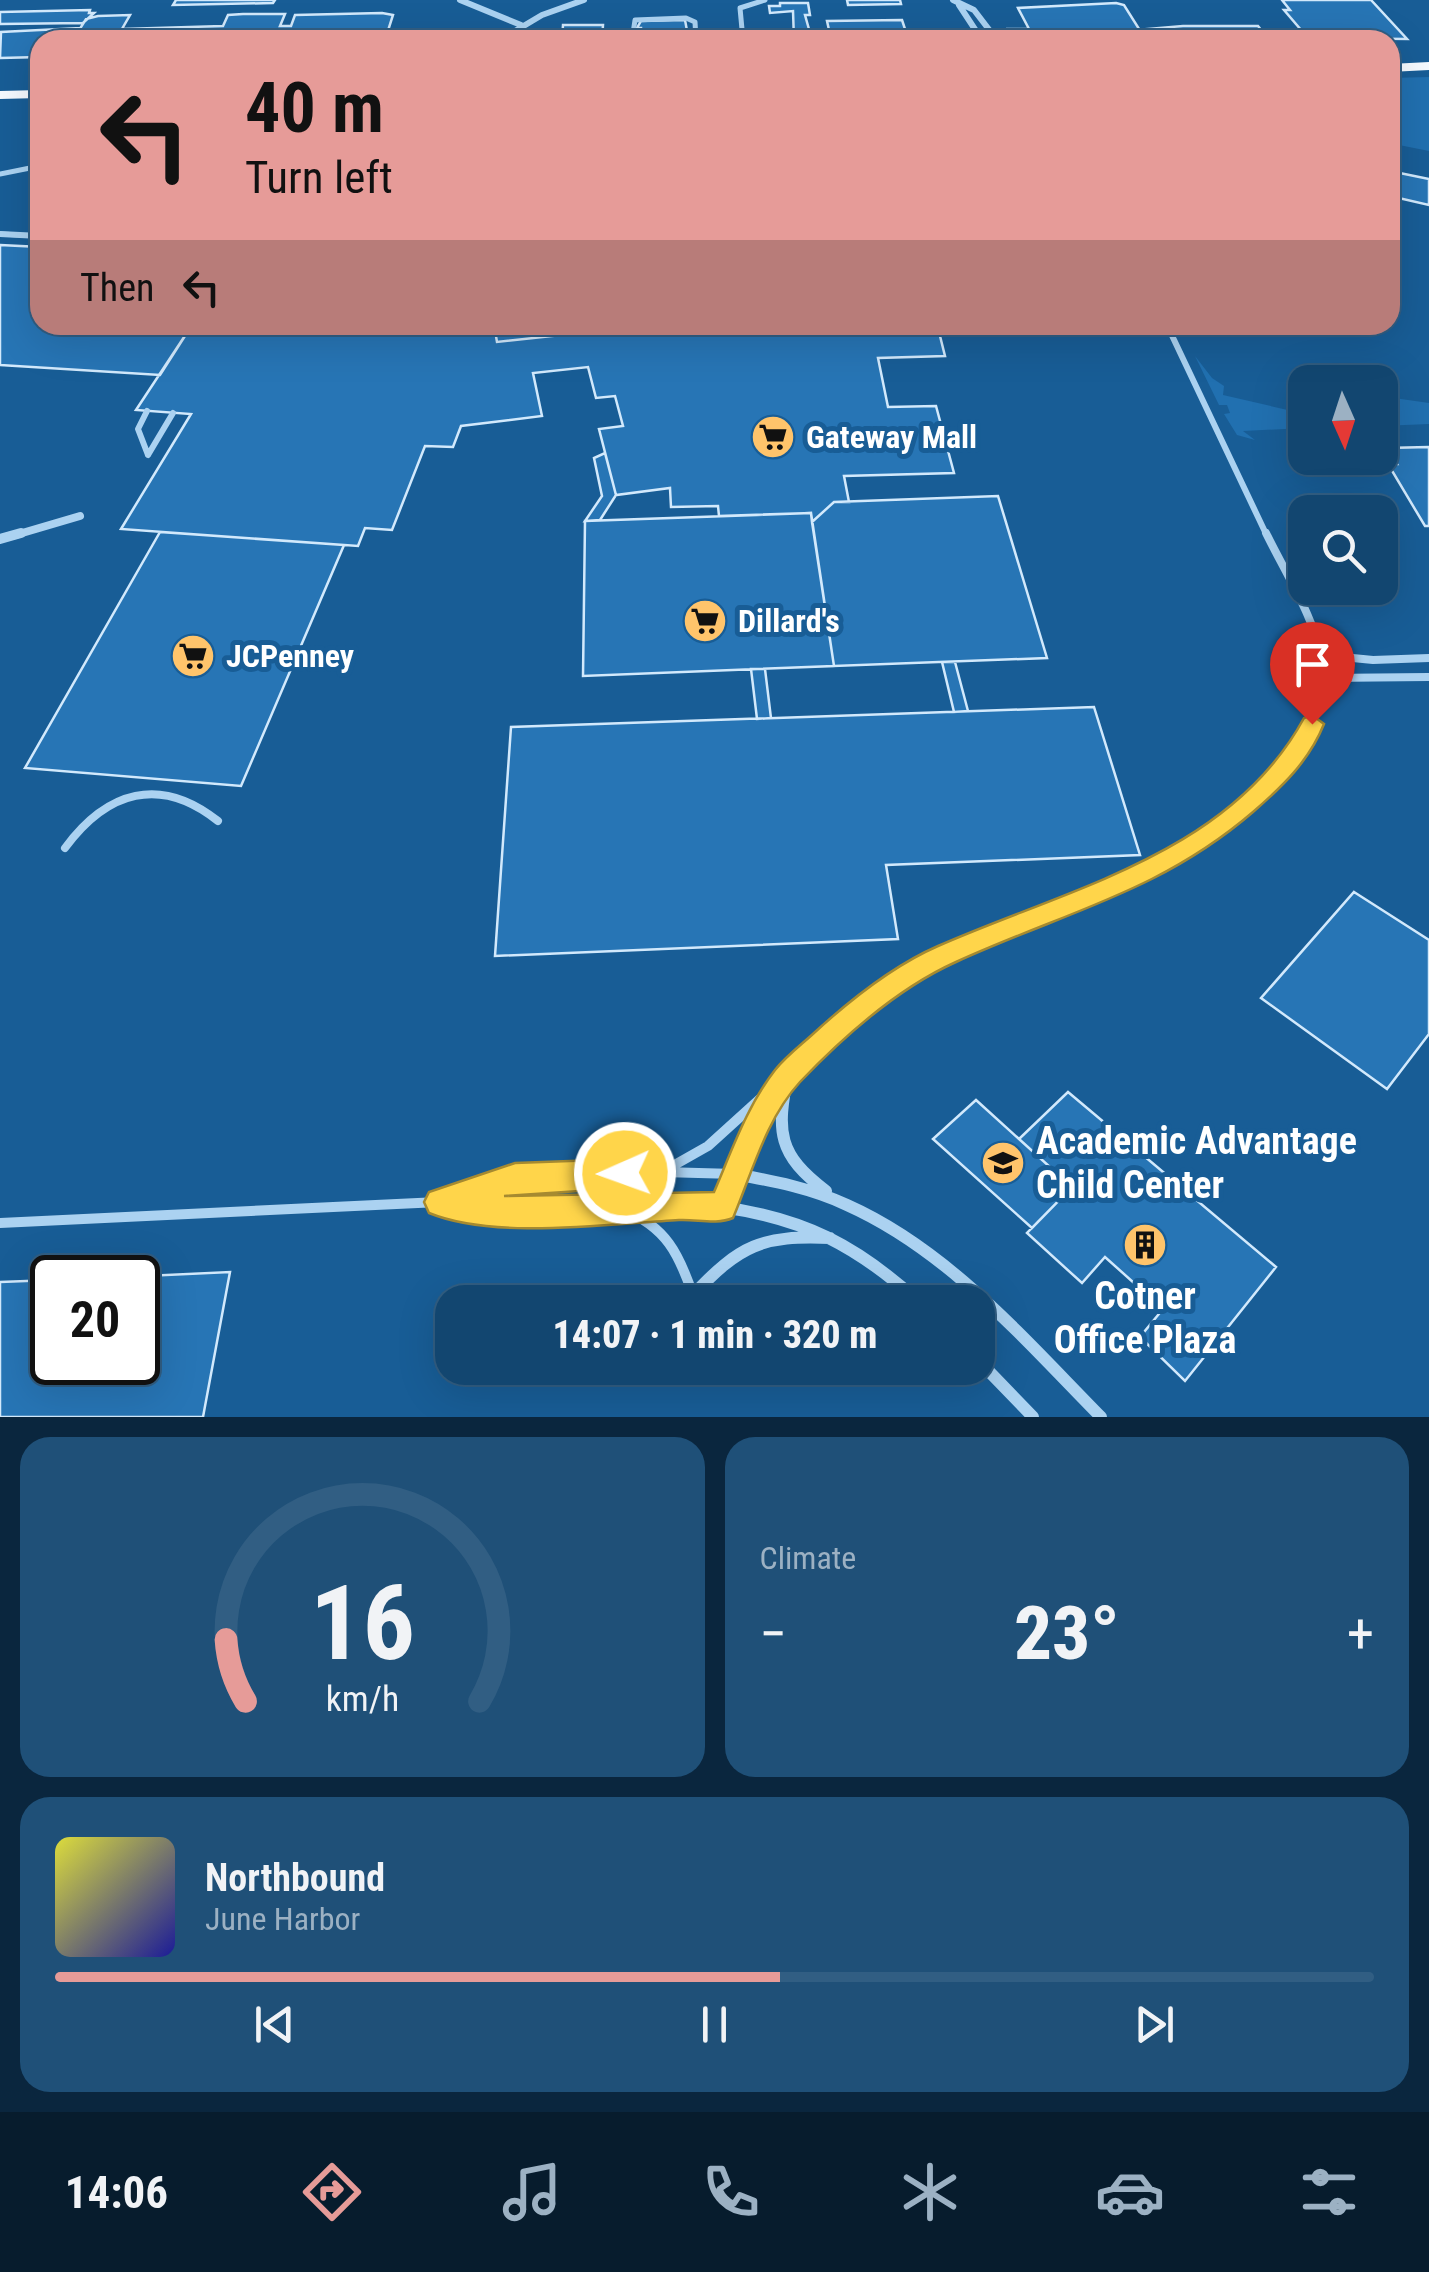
<!DOCTYPE html>
<meta charset="utf-8">
<style>
:root{--surface:#124670;--page:#1f5078;--text:#f1f3f6;--muted:#9cb1c3;--line:#315e83;--accent:#e69b98}
body{margin:0;font-family:"Roboto Condensed",sans-serif;background:var(--page);color:var(--text);height:100vh;display:flex;flex-direction:column;font-size:38px;white-space:nowrap}
*{box-sizing:border-box;margin:0}
p{font-size:32px;color:var(--muted)}
.icon{flex:none;width:55px;height:55px;fill:none;stroke:currentColor;stroke-width:2;stroke-linecap:round;stroke-linejoin:round}
.map{position:relative;height:1417px;overflow:hidden}
.details{display:flex;flex-direction:column;gap:20px;padding:20px;background:#0a263e;flex:1}
.details>*{flex:none}
.banner{position:absolute;left:30px;top:30px;width:1370px;height:305px;border-radius:30px;box-shadow:0 10px 40px #0002,0 0 0 2px var(--line);background:#e69b98;color:#111;overflow:hidden}
.needle{width:65px;rotate:177deg}
.fabs{position:absolute;left:1288px;top:365px;display:grid;gap:20px}
.fabs a{display:grid;place-items:center;width:110px;height:110px;border-radius:20px;background:var(--surface);box-shadow:0 10px 40px #0002,0 0 0 2px var(--line);font-size:50px}
.speed{position:absolute;left:30px;top:1255px;display:flex;gap:20px;font-size:50px;font-weight:700;text-align:center}
.speed>*{display:grid;place-content:center;width:130px;height:130px;border-radius:50%;background:var(--surface);box-shadow:0 10px 40px #0002,0 0 0 2px var(--line);line-height:1}
.speed .limit{border:5px solid #111;border-radius:15px;background:#fff;color:#111}
.pin{position:absolute;display:grid;place-items:center;width:85px;height:85px;color:#fff;margin:-102px -42px;border-radius:50% 50% 50% 0;rotate:-45deg;box-shadow:0 0 10px #0007}
.pin .icon{rotate:45deg}
.me{position:absolute;width:110px;margin:-55px;rotate:268deg;stroke-linejoin:round;filter:drop-shadow(0 0 8px #0008)}
.turn{display:flex;align-items:center;gap:35px;height:210px;padding:0 50px;font-size:45px}
.turn .icon{width:130px;height:130px;stroke-width:2.5}
.turn b{display:block;font-size:70px;line-height:85px}
.then{display:flex;align-items:center;height:95px;padding:0 50px;background:#0003;gap:20px;font-size:38px}
.big{font-size:75px;font-weight:800;line-height:1.1}
.details .tile{flex:1;display:flex;flex-direction:column;justify-content:center;gap:15px;min-width:0;padding:0 35px;border-radius:30px;background:var(--page)}
.details .dial{align-items:center;gap:0}
.dial svg{height:260px;overflow:visible;fill:none;stroke:var(--line);stroke-width:7;stroke-linecap:round;text-anchor:middle}
.dial text{fill:var(--text);stroke:none}
.song{display:flex;align-items:center;gap:30px}
.cover{width:120px;height:120px;border-radius:15px;background:linear-gradient(135deg,hsl(60 70% 55%),hsl(240 70% 35%))}
.played{height:10px;border-radius:5px;background:linear-gradient(90deg,var(--accent) 55%,var(--line) 55%)}
.keys{display:flex;justify-content:space-around;direction:ltr}
.heat{display:flex;justify-content:space-between;align-items:center;font-size:55px;direction:ltr}
.details .tiles{flex:1;display:grid;gap:20px;grid-template-columns:1fr 1fr}
.tile:last-child{grid-column:span 2}
.trip{position:absolute;left:435px;top:1285px;width:560px;height:100px;border-radius:30px;background:var(--surface);box-shadow:0 10px 40px #0002,0 0 0 2px var(--line);font-weight:800;line-height:100px;text-align:center}
.dock{display:flex;height:160px;justify-content:space-around;align-items:center;background:#071c2d;color:var(--muted)}
.dock .icon{width:70px;height:70px}
.dock .active{color:var(--accent)}
.dock b{font-size:45px;color:var(--text)}
.map>svg:first-child{display:block}
.green{fill:#2170b0}
.building{fill:#2775b5;stroke:#d2e9fc;stroke-width:2.5}
.lines{fill:none;stroke-linecap:round;stroke-linejoin:round}
.service-far3{stroke:#abd2f1;stroke-width:5}
.service-far2{stroke:#abd2f1;stroke-width:6}
.service-far1{stroke:#abd2f1;stroke-width:8}
.service{stroke:#abd2f1;stroke-width:10}
.minor-far3{stroke:#abd2f1;stroke-width:6}
.minor-far2{stroke:#abd2f1;stroke-width:8}
.minor-far1{stroke:#abd2f1;stroke-width:10}
.minor{stroke:#abd2f1;stroke-width:12}
.primary{fill:#f5faff;fill-rule:evenodd}
.route{fill:#ffd54a;stroke:#a68a30;stroke-width:2.5}
.labels{text-anchor:middle;dominant-baseline:central;stroke-width:10;stroke-linejoin:round;paint-order:stroke}
.poi-label{font-size:32px;font-weight:bold;fill:#fff;stroke:#185d96;text-anchor:start}
.near-poi-label{font-size:38px;font-weight:bold;fill:#fff;stroke:#185d96;text-anchor:start}
</style>
<div class="map">
<svg width="1429" height="1417" viewBox="0 0 1429 1417">
<rect width="100%" height="100%" fill="#185d96"/>
<path class="green" d="M1429,77V151L1394,144L1390,140V78Z
M1195,356L1212,378L1224,386L1223,395L1305,414V428L1243,431L1255,440L1237,435L1224,414L1230,413L1227,405H1219Z
M1380,396L1429,403V424L1381,426L1385,435L1380,436Z"/>
<path class="building" d="M176,0H275L273,3L173,5Z
M847,0H900L901,4L848,5Z
M1282,0H1371L1407,39L1308,38L1284,10H1290Z
M780,3H808L810,15H805L812,40H794L793,11L770,13L769,6H780Z
M1116,3L1124,5L1146,40H1014L1008,29H1029L1018,8Z
M90,10L89,13H94L83,23L0,24V12Z
M382,13L393,15L386,37L112,40L115,35H76L86,19L98,16L130,15L122,29L223,26L228,15L243,14H285L280,26H291L295,15Z
M685,20L688,36L641,37V28H637L641,21Z
M902,20L908,38L831,39L827,21Z
M563,25H603L602,40H562Z
M1183,26H1258L1269,40H1154L1147,29Z
M79,28L77,32H65L60,40H40V57L0,58L1,32Z
M468,31L466,40H409L411,32Z
M1390,171L1429,179V205L1390,196Z
M0,245L40,247V325H192L160,375L0,365Z
M192,325H494L497,342L590,332L588,325H951L938,328L945,356L878,358L888,407L936,406L954,473L844,476L849,502H834L812,522L811,513L719,516L718,506L671,507L670,488L616,495L599,429L623,426L615,396L596,398L588,367L533,373L542,416L461,426L453,447L425,446L392,530L365,528L358,546L121,529L191,414L136,410Z
M494,325H588L590,332L497,342Z
M1429,447V526H1425L1388,464H1397L1387,448Z
M605,453L616,495L600,520L585,521L602,496L594,458Z
M998,496L1047,658L834,666L812,522L834,502Z
M811,513L834,666L583,676L585,521Z
M160,532L344,545L241,786L25,768Z
M942,662H955L968,711L954,712Z
M751,669H765L771,718L757,719Z
M1094,707L1140,855L886,865L898,939L495,956L511,727Z
M1354,892L1429,940V1034L1387,1089L1261,998Z
M1068,1092L1276,1267L1185,1381L1140,1337L1163,1309L1105,1257L1082,1283L1027,1233L1072,1187L1019,1139Z
M976,1100L1072,1187L1032,1228L933,1139Z
M230,1272L203,1417H0V1282L52,1280V1362H138V1278H102Z"/>
<g class="lines">
<path class="service-far3" d="M632,40L635,20L686,18L695,22L696,40
M743,40L740,8L765,0
M0,174L40,166
M0,234L20,235"/>
<path class="service-far2" d="M0,234L40,236
M1167,325L1267,536
M147,411L138,429L148,455
M148,455L173,413"/>
<path class="service-far1" d="M1322,655L1373,660L1429,658
M1324,678L1429,677
M65,848C107,791 160,775 218,821
M1031,922C1133,880 1288,822 1317,703C1320,691 1326,677 1324,666C1316,620 1286,574 1266,533"/>
<path class="service" d="M662,1172L708,1146L860,1008L917,969L1037,919
M443,1201L515,1178L662,1172L735,1174
M624,1210C666,1227 679,1254 693,1295
M0,1223L439,1202L522,1213L722,1207L745,1146L783,1083"/>
<path class="minor-far3" d="M460,0L521,25
M953,0L974,10L997,40
M959,5L982,40
M500,40L542,15L584,0"/>
<path class="minor-far2" d="M12,536L80,516"/>
<path class="minor-far1" d="M0,539L21,533"/>
<path class="minor" d="M788,1075C776,1132 778,1155 826,1191
M735,1174C773,1181 811,1188 847,1205C948,1250 1024,1339 1101,1417
M722,1207C806,1219 857,1246 919,1302
M693,1295C740,1245 762,1235 830,1238
M978,1360L1033,1417"/>
<path class="primary" d="M1429,62V70L1390,72V64Z
M40,90V98L0,99V91Z"/>
</g>
<path class="route" d="M1312,715L1324,724C1309,761 1283,786 1253,812C1160,892 1065,912 956,962C898,988 844,1036 800,1082C766,1119 752,1173 733,1218C716,1225 697,1219 679,1220C607,1224 495,1240 429,1213L424,1202L429,1192L515,1163L625,1159L636,1163L640,1173L636,1183L625,1188L504,1196L714,1192C732,1150 747,1106 775,1070C786,1056 801,1045 814,1033C850,1000 892,966 938,946C1069,888 1230,854 1304,718Z"/>
<defs>
<g id="supermarket-disc" transform="scale(2.25)"><circle r="9.5" fill="#ffc46b" stroke="#185d96"/><path d="M-6-5.5h2.5l.6 2H6L4.5 2H-2.5L-4.4-4H-6ZM-1.5 3.2a1.3 1.3 0 1 0 .1 0ZM3 3.2a1.3 1.3 0 1 0 .1 0Z" fill="#111"/></g>
<g id="school-disc" transform="scale(2.25)"><circle r="9.5" fill="#ffc46b" stroke="#185d96"/><path d="M0-5L7-2L0 1L-7-2ZM-4 1L0 2.5L4 1V4Q0 6-4 4Z" fill="#111"/></g>
<g id="building-disc" transform="scale(2.25)"><circle r="9.5" fill="#ffc46b" stroke="#185d96"/><path d="M-4-6H4V6H1V3H-1V6H-4ZM-2.5-4.3h1.7v1.8h-1.7ZM.8-4.3h1.7v1.8H.8ZM-2.5-1h1.7V.8h-1.7ZM.8-1h1.7V.8H.8Z" fill="#111"/></g>
</defs>
<g fill-rule="evenodd">
<use href="#supermarket-disc" x="773" y="437"/>
<use href="#supermarket-disc" x="705" y="621"/>
<use href="#supermarket-disc" x="193" y="656"/>
<use href="#school-disc" x="1003" y="1163"/>
<use href="#building-disc" x="1145" y="1245"/>
</g>
<g class="labels">
<g class="poi-label">
<text x="806" y="437">Gateway Mall</text>
<text x="738" y="621">Dillard's</text>
<text x="226" y="656">JCPenney</text>
</g>
<g class="near-poi-label">
<text x="1036" y="1141">Academic Advantage<tspan x="1036" dy="44">Child Center</tspan></text>
<text x="1145" y="1296" text-anchor="middle">Cotner<tspan x="1145" dy="44">Office Plaza</tspan></text>
</g>
</g>
</svg>
<div class="fabs">
<a><svg class="needle" viewBox="-14 -14 28 28"><path d="M0-13l5 13h-10z" fill="#e53935"/><path d="M0 13l5-13h-10z" fill="#9cb1c3"/></svg></a>
<a><svg class="icon" aria-label="search" viewBox="0 0 24 24"><circle cx="10" cy="10" r="6"/><path d="M15 15l6 6"/></svg></a>
</div>
<div class="speed"><div class="limit">20</div></div>
<div class="pin" style="left:1312px;top:724px;background:#d93025"><svg class="icon" aria-label="arrive" viewBox="0 0 24 24"><path d="M6 21V4h12l-3 4 3 4H6"/></svg></div>
<svg class="me" style="left:625px;top:1173px" viewBox="-20 -20 40 40"><circle r="17" fill="#ffd54a" stroke="#fff" stroke-width="3"/><path d="M0-11L8 9 0 5-8 9z" fill="#fff"/></svg>
<div class="trip">14:07 · 1 min · 320 m</div>
<div class="banner">
<div class="turn"><svg class="icon" aria-label="left" viewBox="0 0 24 24"><path d="M17 20v-9H6M10 6l-5 5 5 5"/></svg><div><b>40 m</b>Turn left</div></div>
<div class="then">Then<svg class="icon" aria-label="left" viewBox="0 0 24 24"><path d="M17 20v-9H6M10 6l-5 5 5 5"/></svg></div>
</div>
</div>
<section class="details">
<div class="tiles">
<div class="tile dial"><svg viewBox="0 0 100 80">
<path d="M14 69A42 42 0 1 1 86 69"/>
<path d="M14 69A42 42 0 0 1 8 50" stroke="#e69b98"/>
<text x="50" y="56" font-size="32" font-weight="700">16</text>
<text x="50" y="72" font-size="11">km/h</text>
</svg></div>
<div class="tile"><p>Climate</p>
<div class="heat"><a>−</a><b class="big">23°</b><a>+</a></div>
</div>
<div class="tile">
<div class="song"><i class="cover"></i><div><b>Northbound</b><p>June Harbor</p></div></div>
<div class="played"></div>
<div class="keys"><svg class="icon" aria-label="previous" viewBox="0 0 24 24"><path d="M18 5L8 12l10 7zM5 5v14"/></svg><svg class="icon" aria-label="pause" viewBox="0 0 24 24"><path d="M8 5v14M16 5v14"/></svg><svg class="icon" aria-label="next" viewBox="0 0 24 24"><path d="M6 5l10 7-10 7zM19 5v14"/></svg></div>
</div>
</div>
</section>
<nav class="dock">
<b>14:06</b>
<svg class="icon active" aria-label="directions" viewBox="0 0 24 24"><path d="M12 3l9 9-9 9-9-9zM9 14v-3h6M13 9l2 2-2 2"/></svg>
<svg class="icon" aria-label="music" viewBox="0 0 24 24"><path d="M9 18V5l10-2v13"/><circle cx="6" cy="18" r="3"/><circle cx="16" cy="16" r="3"/></svg>
<svg class="icon" aria-label="phone" viewBox="0 0 24 24"><path d="M5 4h4l2 5-3 2q2 4 5 5l2-3 5 2v4C11 20 4 13 5 4z"/></svg>
<svg class="icon" aria-label="climate" viewBox="0 0 24 24"><path d="M12 3v18M4 7l16 10M4 17L20 7"/></svg>
<svg class="icon" aria-label="car" viewBox="0 0 24 24"><path d="M5 17H2v-5l4-1 3-4h7l3 4 3 1v5h-3M9 17h6M6 11h13"/><circle cx="7" cy="17" r="2"/><circle cx="17" cy="17" r="2"/></svg>
<svg class="icon" aria-label="filters" viewBox="0 0 24 24"><path d="M4 7h16M4 17h16"/><circle cx="9" cy="7" r="2"/><circle cx="15" cy="17" r="2"/></svg>
</nav>
